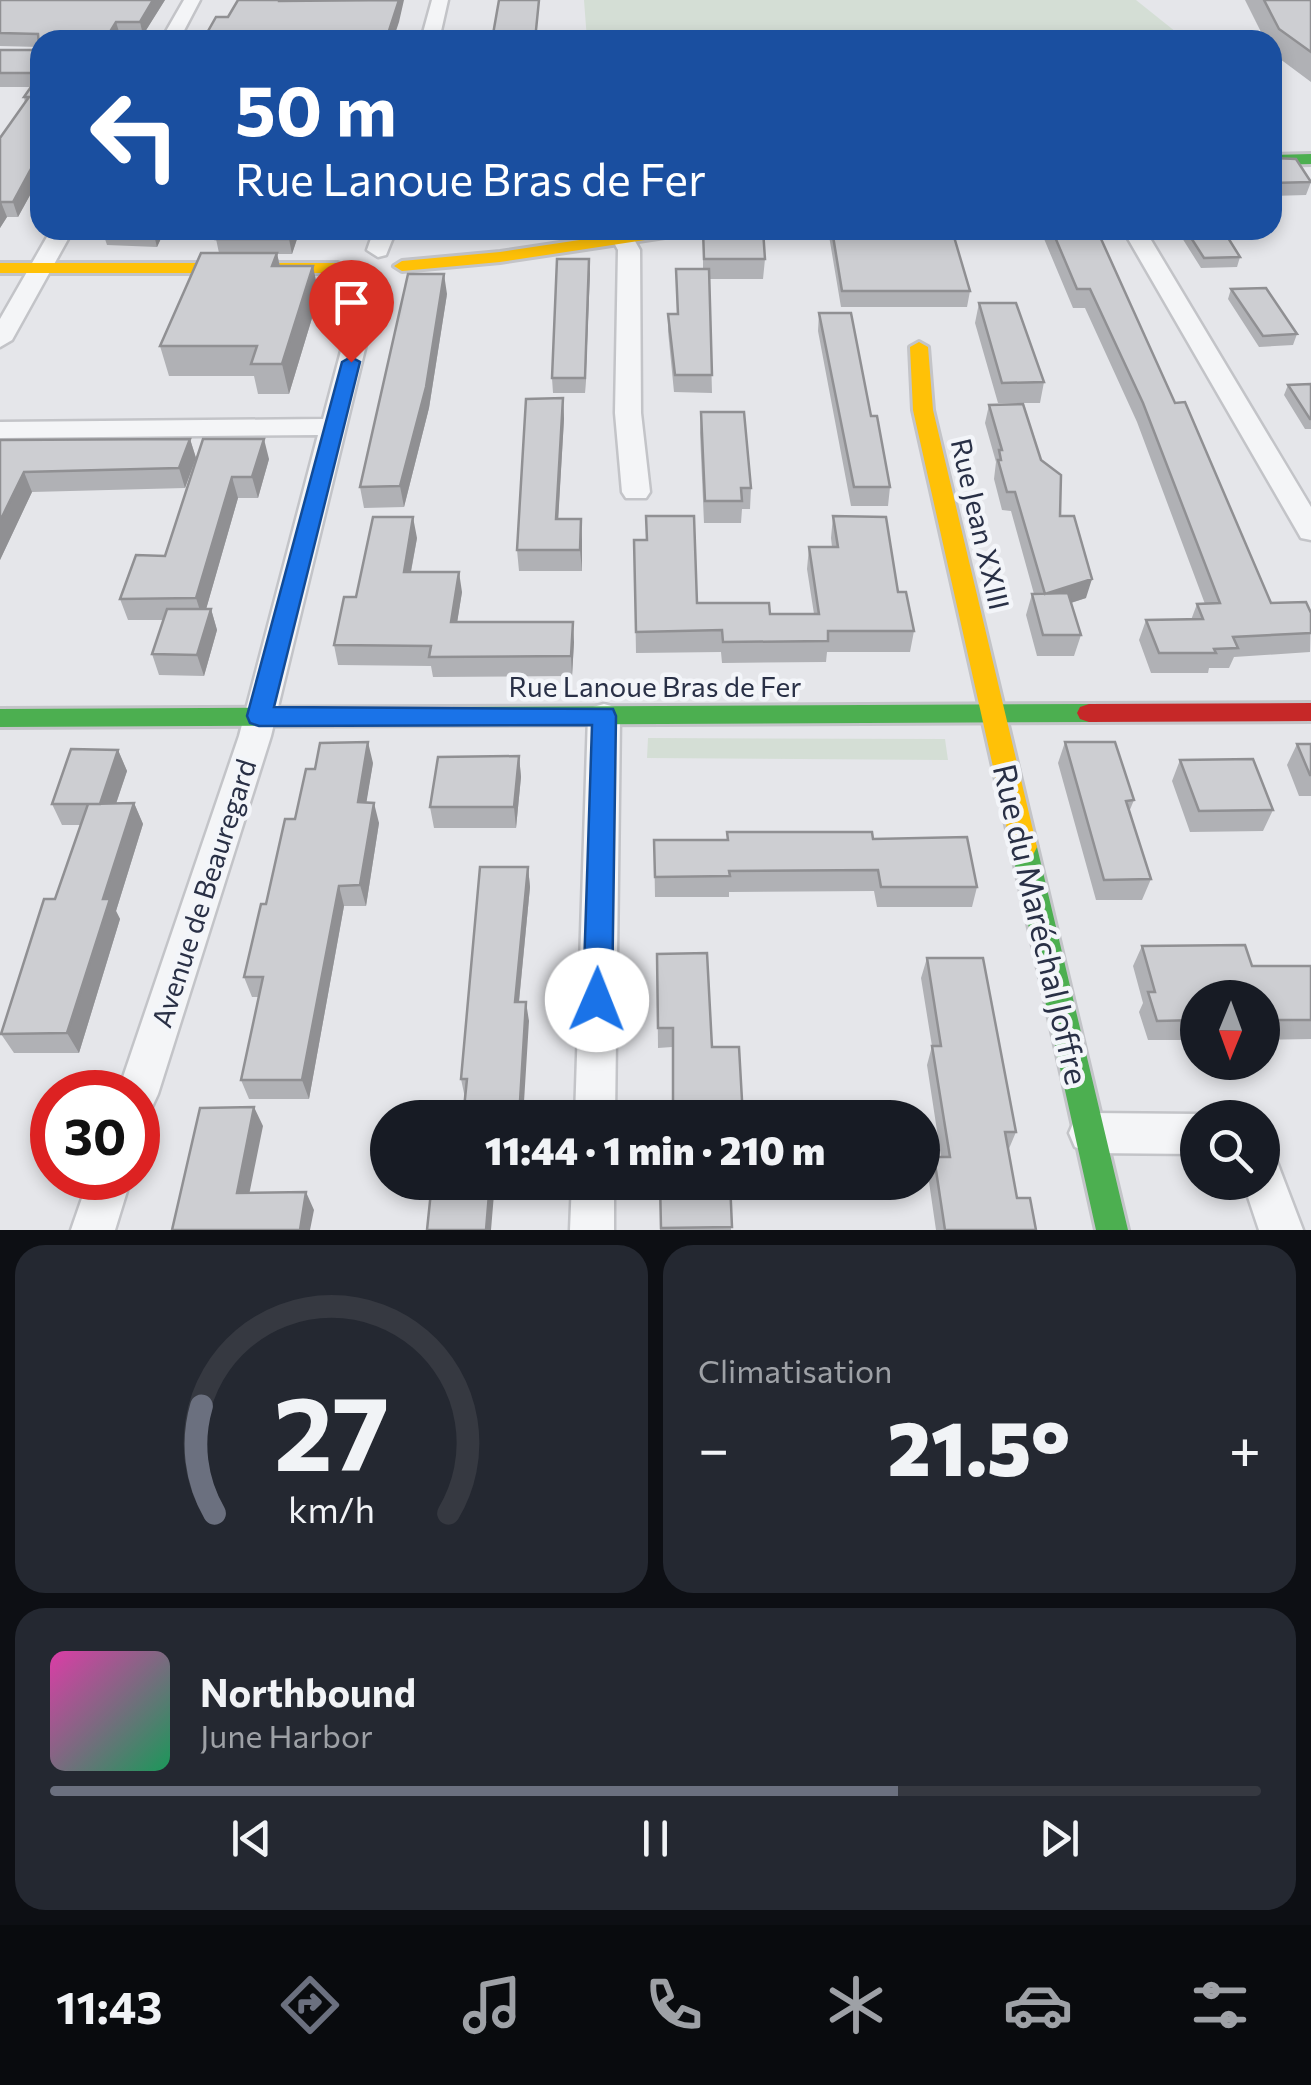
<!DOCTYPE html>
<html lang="fr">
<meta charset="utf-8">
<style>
:root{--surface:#171b24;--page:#242831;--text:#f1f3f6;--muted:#9ea1a6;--line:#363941;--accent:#6b707f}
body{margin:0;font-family:Commissioner,sans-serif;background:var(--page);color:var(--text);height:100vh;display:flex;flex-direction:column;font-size:38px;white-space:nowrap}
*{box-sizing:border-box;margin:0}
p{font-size:32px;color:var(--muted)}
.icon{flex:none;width:55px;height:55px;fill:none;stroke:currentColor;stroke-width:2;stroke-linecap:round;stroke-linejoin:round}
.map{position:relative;height:1230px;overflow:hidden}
.sheet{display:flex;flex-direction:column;gap:15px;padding:15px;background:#0d0f14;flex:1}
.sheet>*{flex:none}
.top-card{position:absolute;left:30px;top:30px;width:1252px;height:210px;border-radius:30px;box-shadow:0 5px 15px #0003;background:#1a4fa0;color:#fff;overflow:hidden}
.needle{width:65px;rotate:181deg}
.controls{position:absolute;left:1180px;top:980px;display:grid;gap:20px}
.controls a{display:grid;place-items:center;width:100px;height:100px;border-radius:50%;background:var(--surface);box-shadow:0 5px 15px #0003;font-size:50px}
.speed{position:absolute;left:30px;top:1070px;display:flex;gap:20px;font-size:50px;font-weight:700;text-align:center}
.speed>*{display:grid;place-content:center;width:130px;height:130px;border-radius:50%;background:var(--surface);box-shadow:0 5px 15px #0003;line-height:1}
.speed .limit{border:15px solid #d22;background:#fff;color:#111}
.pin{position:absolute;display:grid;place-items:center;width:85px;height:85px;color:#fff;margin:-102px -42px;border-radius:50% 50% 50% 0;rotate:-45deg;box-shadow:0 0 10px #0007}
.pin .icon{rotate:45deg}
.me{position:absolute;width:110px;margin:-55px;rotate:1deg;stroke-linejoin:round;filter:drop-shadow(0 0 8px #0008)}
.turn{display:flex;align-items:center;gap:35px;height:210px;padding:0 40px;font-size:45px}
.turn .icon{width:130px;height:130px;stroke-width:2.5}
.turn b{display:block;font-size:70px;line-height:85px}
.big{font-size:75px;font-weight:800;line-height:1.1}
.sheet .tile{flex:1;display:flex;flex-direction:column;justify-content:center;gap:15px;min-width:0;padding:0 35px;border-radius:30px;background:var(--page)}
.sheet .dial{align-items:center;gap:0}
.dial svg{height:260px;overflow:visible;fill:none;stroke:var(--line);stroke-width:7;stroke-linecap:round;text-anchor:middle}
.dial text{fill:var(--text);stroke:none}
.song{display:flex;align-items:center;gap:30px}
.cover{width:120px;height:120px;border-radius:15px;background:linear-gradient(135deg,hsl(320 70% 55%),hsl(150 70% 35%))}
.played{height:10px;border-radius:5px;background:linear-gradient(90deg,var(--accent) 70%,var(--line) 70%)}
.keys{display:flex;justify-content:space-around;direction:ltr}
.heat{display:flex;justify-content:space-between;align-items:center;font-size:55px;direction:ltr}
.sheet .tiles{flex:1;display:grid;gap:15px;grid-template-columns:1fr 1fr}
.tile:last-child{grid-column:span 2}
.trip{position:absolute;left:370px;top:1100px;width:570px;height:100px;border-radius:50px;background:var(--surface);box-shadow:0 5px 15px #0003;font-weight:800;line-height:100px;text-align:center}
.dock{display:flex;height:160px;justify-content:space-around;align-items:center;background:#090b0e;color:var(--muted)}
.dock .icon{width:70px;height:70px}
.dock .selected{color:var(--accent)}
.dock b{font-size:45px;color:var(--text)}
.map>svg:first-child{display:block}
.green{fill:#d4ded5}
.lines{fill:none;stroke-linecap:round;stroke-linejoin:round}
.street-casing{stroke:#c3c4c8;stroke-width:5}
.fast-casing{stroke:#c3c4c8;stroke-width:6}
.slow-casing{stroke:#c3c4c8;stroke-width:6}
.jam-casing{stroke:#c3c4c8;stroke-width:6}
.street{fill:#f4f5f7;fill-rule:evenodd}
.fast{fill:#4caf50;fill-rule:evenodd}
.slow{fill:#ffc107;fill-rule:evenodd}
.jam{fill:#c62828;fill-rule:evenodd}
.wall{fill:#b0b1b5}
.shaded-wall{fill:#909093}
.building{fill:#cdced2;stroke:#909093;stroke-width:2.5}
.route{fill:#1a73e8;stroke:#114b97;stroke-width:2.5}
.labels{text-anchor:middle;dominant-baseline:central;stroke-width:9;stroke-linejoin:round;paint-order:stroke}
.street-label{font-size:28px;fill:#293046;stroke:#f3f5f9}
.near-street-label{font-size:32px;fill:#293046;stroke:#f3f5f9}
</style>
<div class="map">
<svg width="1311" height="1230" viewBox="0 0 1311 1230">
<rect width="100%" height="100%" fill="#e5e6ea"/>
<path class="green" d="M584,0H1136L1186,40H587Z
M648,738L945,739L948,760L647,758Z"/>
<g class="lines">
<g class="street-casing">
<path id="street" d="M184,0H200L179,40H161Z
M432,0H448L439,40H421Z
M51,230H73L12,340L0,347V319Z
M374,230H396L386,255L378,257L367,250Z
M1123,230H1145L1311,507V540L1301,538L1297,531Z
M623,232L631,234L640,250L641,413L650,492L646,498H626L622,492L615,413L618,250L612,239Z
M370,276L381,283L271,736L158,1094L152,1107L138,1113V1092H118L239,736L318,435L0,438V422L323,419L359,283Z
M604,704L615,707L620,716L615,1118H575L588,716L593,707Z
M1090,1113L1198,1114L1206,1118H1198V1154L1090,1153L1075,1147L1069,1133L1075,1119Z
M1262,1156L1277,1162L1303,1230H1259L1243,1182H1262Z
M89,1178H131L115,1230H71Z
M572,1182H614V1230H570Z"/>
</g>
<g class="fast-casing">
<path id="fast" d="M1311,154V164L1272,165V155Z
M1089,704L1098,707L1101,713L1098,719L1089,722L0,727V709Z
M1024,836L1033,839L1037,847L1128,1230H1096L1011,847L1015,839Z"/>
</g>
<g class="slow-casing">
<path id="slow" d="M646,230H686L678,235L500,262L402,271L394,266L402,261L500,252Z
M0,263H338L346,268L338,273H0Z
M919,342L928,347L933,410L1037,847L1033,855L1024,858L1015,855L1011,847L913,410L910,347Z"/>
</g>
<g class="jam-casing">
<path id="jam" d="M1311,703V721L1089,722L1080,719L1077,713L1080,707L1089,704Z"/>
</g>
<use href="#street" class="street"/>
<use href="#fast" class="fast"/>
<use href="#slow" class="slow"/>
<use href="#jam" class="jam"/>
</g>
<path class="wall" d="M0,0H165L143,35H120L117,40H40V177L18,217H7L0,228V138L25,103L24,97L31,87H0V50H36L39,47L0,46Z
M1245,0H1311V82L1272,53V40H1265Z
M1272,123L1275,147L1273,148L1274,158L1311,182L1306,195L1272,196Z
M102,230H165L157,247L107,245Z
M300,230L292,254H277L280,266L319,295L289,394H258L254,376H169L160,346L219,253L216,239Z
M703,230L765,259L763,279H709L712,393L674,392L668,331V314H677L676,269H703Z
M828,230H952L970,291L967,307H841Z
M1026,230H1097L1175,403L1271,603L1311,613L1310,652L1234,657L1229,668H1209L1208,673H1151L1139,640L1146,620H1191L1197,604H1205L1137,422L1085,308H1073L1042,234H1028Z
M1177,230H1228L1230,233L1228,238L1240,257L1237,267L1201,268Z
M589,259L585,393H553L552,378Z
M1231,289L1297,334L1293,345L1259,347L1228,299Z
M447,294L429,408L404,507L364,508L360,487Z
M979,303L1044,382L1040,403H998L975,323Z
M819,313L871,416L890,487L888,506H851L818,331Z
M1311,384V429H1305L1284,395L1288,385Z
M563,398L564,419L558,519H581L582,571H519L517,550Z
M989,405L1060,516L1086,598L1071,603L1081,635L1074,656H1037L1026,615L1032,594H1034L1011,511L1002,510L994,479L996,462L985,423Z
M701,412L751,488L750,509H742L741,523H704L700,433Z
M190,439L196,458L185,488L32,492L0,560V440Z
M203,439L269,459L258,498H238L206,609H211L217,630L204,676L159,675L152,654L163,620H128L120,599L165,556Z
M833,516L898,592L914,631L910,652H827L826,662L722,663L721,652L636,653L634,540L697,603L770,614H814L807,569L809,547H832L831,538Z
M417,538L411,572L462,592L457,622L574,642L572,676L433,677L431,666L338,665L334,645L356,597Z
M1065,742L1134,800L1129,812L1151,879L1142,900H1096L1058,763Z
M1297,744H1311V796H1299L1287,765Z
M118,750L127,771L116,804L134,803L143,824L116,911L120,919L79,1053H14L1,1034L55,899L81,825H62L52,804Z
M519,756L521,777L516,828H434L430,807Z
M1180,760L1273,810L1263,831L1190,832L1172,781Z
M373,763L366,802L379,823L366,906H344L309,1099H249L241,1080L259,997H252L244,977L266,904Z
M873,839L977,887L972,907H877L874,891L729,892V897H655L654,840Z
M528,867L530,887L519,1002L529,1021L465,1098L461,1079Z
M1142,946L1252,966H1311V1039L1262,1040V998H1198V1040H1148L1139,1012L1143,1003L1133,966Z
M707,953L673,1113L672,1047L658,1048L657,954Z
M927,958L1016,1132L1008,1151L1017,1198L1036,1230H936L928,1175L934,1157H941L927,1065L932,1046L921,978Z
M660,1182H730L731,1230H660Z"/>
<path class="shaded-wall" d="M153,0H165L143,35L140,22Z
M399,0H404L399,22L393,40H386Z
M116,22L120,35L117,40H105Z
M1280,134L1275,147L1272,149V138Z
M40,141V177L18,217L13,202L33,154Z
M1,202L7,217L0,228V204Z
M165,230L157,247L153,231Z
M292,230H300L292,254L289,239Z
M277,253L283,282L272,266Z
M589,259L590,274L585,393V378Z
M313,266L319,295L289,394L282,364Z
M444,274L447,294L429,408L404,507L400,486Z
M563,398L564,419L557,540L556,519Z
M190,439L196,458L185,488L179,468Z
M264,439L269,459L258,498L252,477Z
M24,472L32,492L0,560V521Z
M232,477L238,498L203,620L196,598Z
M413,517L417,538L407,592L404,572Z
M581,519L582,540V571L580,550Z
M459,572L462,592L454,642L451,622Z
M1092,579L1086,598L1039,613L1045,594Z
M211,609L217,630L204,676L197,655Z
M573,622L574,642L572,676L571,656Z
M368,742L373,763L363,823L358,802Z
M118,750L127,771L109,824L100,804Z
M519,756L521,777L516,828L514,807Z
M134,803L143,824L116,911L120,919L79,1053L67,1033L103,899Z
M374,803L379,823L366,906L360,885Z
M528,867L530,887L517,1021L515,1002Z
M339,886L344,906L309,1099L302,1080Z
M526,1002L529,1021L523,1118H519Z
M254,1107L263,1126L246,1210L237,1193Z
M490,1182H495L491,1230H486Z
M306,1192L314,1210L310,1230H300Z"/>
<path class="building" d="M0,0H153L140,22H116L105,40H40V73H0V50H36L39,46L38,34L0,33Z
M238,0H279V1L399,0L386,40H203L216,17H228Z
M499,0H539L535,40H492Z
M1264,0H1311V52L1279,29Z
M40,74V141L33,154H39L13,202H1L0,204V138L29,97H24Z
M1272,123L1280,134L1273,138L1274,158L1296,159L1311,182L1272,183Z
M219,230H292L289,239H216Z
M703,230H763L765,259H704Z
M832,230H952L970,291H842Z
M1052,230H1097L1175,403L1185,402L1271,603L1306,602L1311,613V633L1233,637L1238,648L1214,649L1216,653H1159L1146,620L1203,619L1197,604L1220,603L1143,403L1090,289H1077Z
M1186,230H1228L1230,233H1225L1240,257L1204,258Z
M201,253H277L272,266H313L282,364H251L257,346H160Z
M557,259H589L585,378H552Z
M676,269H709L712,375H675L668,314H678Z
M408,274H444L426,387L400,486L360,487Z
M1266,288L1297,334L1263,336L1231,289Z
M979,303H1016L1044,382L1002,383Z
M819,313H851L871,416H877L890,487H854Z
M1311,384V419H1310L1288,385Z
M563,398L556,519H581L580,550H517L526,399Z
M1023,404L1041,460L1061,475L1060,516H1074L1092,579L1045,594L1015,492H1007L998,460H1001L999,450H1002L989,405Z
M701,412H744L751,488H741L742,501H705Z
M190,439L179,468L24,472L0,521V440Z
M203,439H264L252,477H232L196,598L120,599L136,555L165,556Z
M646,516H694L697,603H769L770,614H819L809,547H838L833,516L886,517L898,592H906L914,631H828V641L723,642L722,630L636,632L634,540H647Z
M373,517H413L404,572H459L451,622H573L571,656L429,657L431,646L334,645L344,597H356Z
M1068,593L1081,635H1043L1032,594Z
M167,609H211L197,655L152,654Z
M368,742L358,802L374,803L360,885L339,886L302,1080H241L263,977H244L261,904H266L285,819H295L306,769H315L320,743Z
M1065,742H1115L1134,800L1126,801L1151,879L1104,880Z
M1297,744H1311V775H1310Z
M71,749L118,750L100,804H52Z
M519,756L514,807H430L438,757Z
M1253,759L1273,810L1199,811L1180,760Z
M134,803L103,899H110L67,1033L1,1034L44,899H55L88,804Z
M727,832H872L873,839L967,837L977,887H881L878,870L729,871L730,876L655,877L654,840H728Z
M480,867H528L515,1002H526L519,1118H463L467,1079H461Z
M1245,945L1252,966H1311V1020H1262V998H1198V1020L1157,1021L1148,992H1155L1142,946Z
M707,953L712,1047H739L743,1118H660V1113H673V1028H658L657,954Z
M927,958H983L1016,1132H1005L1017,1198H1030L1036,1230H945L934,1157H950L932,1046H941Z
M254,1107L237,1193L306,1192L300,1230H172L200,1108Z
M432,1182H490L486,1230H427Z
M660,1182H730L732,1227L661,1228Z"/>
<path class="route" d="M351,357L360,362L274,707L613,709L616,716L612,1000L607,1009L597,1013L587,1009L583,1000L592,725L259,726L250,723L247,716L342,362Z"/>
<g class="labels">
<g class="street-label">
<text transform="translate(981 524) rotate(77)">Rue Jean XXIII</text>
<text x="655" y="686">Rue Lanoue Bras de Fer</text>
<text transform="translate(203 893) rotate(-72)">Avenue de Beauregard</text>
</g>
<g class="near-street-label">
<text transform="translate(1042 924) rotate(77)">Rue du Maréchal Joffre</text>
</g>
</g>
</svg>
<div class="controls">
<a><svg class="needle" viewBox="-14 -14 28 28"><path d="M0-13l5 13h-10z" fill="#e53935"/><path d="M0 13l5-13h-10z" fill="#9ea1a6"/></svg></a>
<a><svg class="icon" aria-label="search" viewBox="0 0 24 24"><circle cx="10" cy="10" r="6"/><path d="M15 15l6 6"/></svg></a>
</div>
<div class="speed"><div class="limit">30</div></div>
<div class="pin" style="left:351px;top:362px;background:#d93025"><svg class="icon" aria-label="arrive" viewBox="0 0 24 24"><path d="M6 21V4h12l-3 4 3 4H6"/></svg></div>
<svg class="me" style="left:597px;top:1000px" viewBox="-20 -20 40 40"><circle r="19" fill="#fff"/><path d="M0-13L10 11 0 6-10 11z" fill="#1a73e8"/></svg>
<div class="trip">11:44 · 1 min · 210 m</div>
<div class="top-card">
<div class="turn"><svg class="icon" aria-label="left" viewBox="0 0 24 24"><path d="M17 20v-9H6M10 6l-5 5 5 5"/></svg><div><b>50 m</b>Rue Lanoue Bras de Fer</div></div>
</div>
</div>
<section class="sheet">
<div class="tiles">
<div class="tile dial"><svg viewBox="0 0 100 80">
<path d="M14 69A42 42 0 1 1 86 69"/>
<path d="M14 69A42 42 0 0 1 10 36" stroke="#6b707f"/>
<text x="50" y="56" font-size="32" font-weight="700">27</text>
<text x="50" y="72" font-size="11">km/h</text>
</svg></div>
<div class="tile"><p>Climatisation</p>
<div class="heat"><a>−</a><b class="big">21.5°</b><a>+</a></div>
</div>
<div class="tile">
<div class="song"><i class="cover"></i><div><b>Northbound</b><p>June Harbor</p></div></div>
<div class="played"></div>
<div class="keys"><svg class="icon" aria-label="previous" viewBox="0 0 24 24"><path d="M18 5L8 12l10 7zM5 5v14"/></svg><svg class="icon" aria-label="pause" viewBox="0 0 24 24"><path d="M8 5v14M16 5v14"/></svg><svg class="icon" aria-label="next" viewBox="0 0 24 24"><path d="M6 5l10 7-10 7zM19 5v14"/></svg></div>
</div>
</div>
</section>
<nav class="dock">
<b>11:43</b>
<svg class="icon selected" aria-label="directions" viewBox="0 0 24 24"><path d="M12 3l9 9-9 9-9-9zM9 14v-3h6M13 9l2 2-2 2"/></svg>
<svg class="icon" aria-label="music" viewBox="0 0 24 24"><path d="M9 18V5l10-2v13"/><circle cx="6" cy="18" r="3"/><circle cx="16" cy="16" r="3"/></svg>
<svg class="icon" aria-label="phone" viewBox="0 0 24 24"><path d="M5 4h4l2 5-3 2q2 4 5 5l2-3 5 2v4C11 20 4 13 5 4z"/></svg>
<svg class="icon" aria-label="climate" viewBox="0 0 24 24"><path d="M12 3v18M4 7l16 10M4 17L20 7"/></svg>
<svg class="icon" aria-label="car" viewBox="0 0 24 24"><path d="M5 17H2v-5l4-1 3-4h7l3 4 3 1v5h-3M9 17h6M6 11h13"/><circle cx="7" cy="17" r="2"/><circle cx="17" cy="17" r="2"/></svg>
<svg class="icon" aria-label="filters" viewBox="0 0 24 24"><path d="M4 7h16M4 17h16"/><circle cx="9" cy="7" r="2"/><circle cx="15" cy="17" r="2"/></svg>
</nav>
